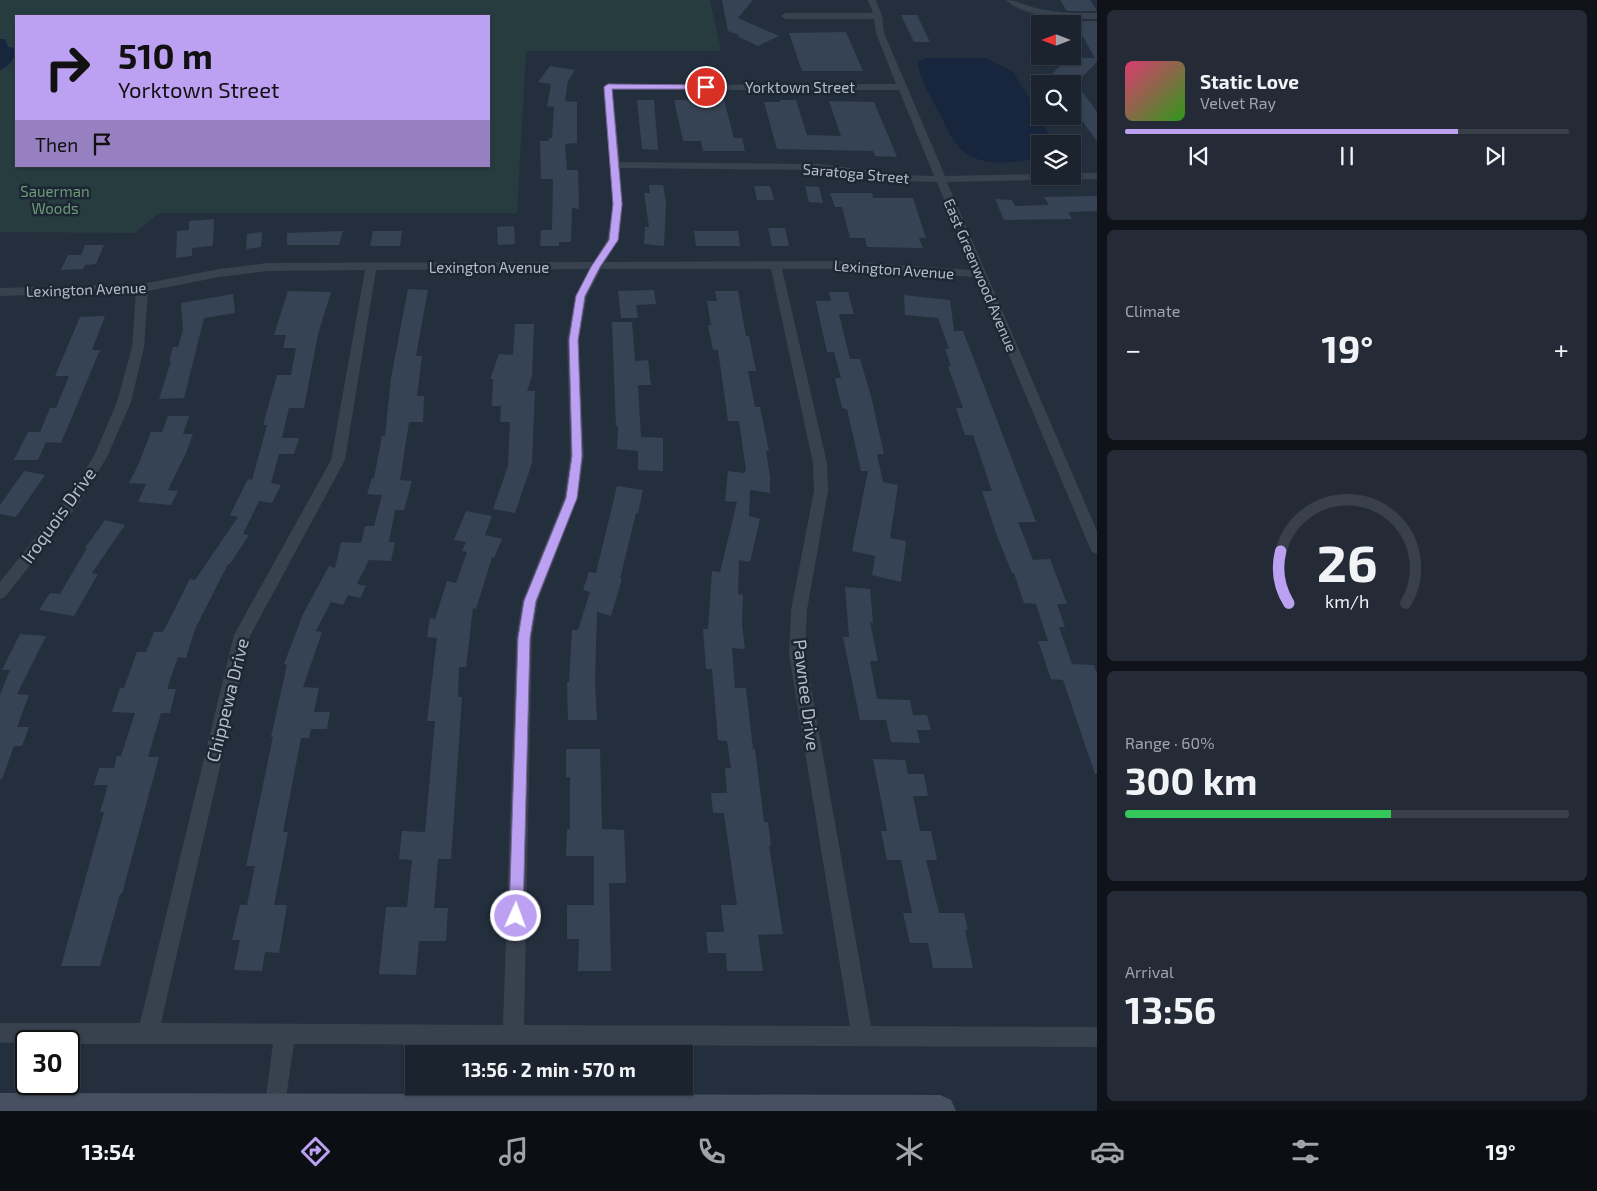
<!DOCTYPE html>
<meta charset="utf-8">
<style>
:root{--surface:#1b232e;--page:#242b36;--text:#f1f3f6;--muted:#a0a4aa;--line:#39404a;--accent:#bca0f2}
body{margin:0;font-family:"Exo 2",sans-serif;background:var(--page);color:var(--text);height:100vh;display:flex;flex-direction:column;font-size:19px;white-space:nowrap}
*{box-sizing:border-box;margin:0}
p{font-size:16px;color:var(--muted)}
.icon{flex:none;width:28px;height:28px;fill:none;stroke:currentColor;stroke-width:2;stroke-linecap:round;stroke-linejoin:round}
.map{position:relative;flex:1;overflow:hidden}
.side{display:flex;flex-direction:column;gap:10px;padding:10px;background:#0f1319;width:500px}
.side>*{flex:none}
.banner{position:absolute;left:15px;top:15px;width:475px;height:152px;border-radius:0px;box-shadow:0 1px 4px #0004,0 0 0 1px var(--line);background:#bca0f2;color:#111;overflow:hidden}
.needle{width:32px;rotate:270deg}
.buttons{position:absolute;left:1031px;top:15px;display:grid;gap:10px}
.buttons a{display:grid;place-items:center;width:50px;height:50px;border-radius:0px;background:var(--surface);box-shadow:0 1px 4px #0004,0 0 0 1px var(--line);font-size:25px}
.speed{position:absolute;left:15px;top:1030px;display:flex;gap:10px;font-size:25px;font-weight:700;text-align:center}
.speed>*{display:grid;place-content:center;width:65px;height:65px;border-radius:50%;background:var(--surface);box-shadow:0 1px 4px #0004,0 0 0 1px var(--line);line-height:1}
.speed .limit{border:2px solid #111;border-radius:8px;background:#fff;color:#111}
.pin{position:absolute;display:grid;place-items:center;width:42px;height:42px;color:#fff;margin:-21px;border:2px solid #fff;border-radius:50%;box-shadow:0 1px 5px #0007}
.me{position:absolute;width:55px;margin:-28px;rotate:2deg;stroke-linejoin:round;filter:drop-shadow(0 0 4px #0008)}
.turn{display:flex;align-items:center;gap:18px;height:105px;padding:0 20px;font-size:22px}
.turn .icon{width:65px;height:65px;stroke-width:2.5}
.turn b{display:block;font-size:35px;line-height:42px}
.then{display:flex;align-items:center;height:48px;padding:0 20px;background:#0003;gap:10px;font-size:19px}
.big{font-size:38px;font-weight:700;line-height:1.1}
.side .tile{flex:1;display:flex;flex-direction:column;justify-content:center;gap:8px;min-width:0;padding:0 18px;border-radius:8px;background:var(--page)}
.side .dial{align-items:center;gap:0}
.dial svg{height:130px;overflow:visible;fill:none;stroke:var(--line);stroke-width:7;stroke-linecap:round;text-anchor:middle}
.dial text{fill:var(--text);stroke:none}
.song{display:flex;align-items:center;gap:15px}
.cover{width:60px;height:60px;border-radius:8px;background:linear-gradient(135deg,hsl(340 70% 55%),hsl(110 70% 35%))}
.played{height:5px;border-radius:2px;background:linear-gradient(90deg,var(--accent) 75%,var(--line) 75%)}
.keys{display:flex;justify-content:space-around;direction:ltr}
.heat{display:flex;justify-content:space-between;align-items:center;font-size:28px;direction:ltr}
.charge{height:8px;border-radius:4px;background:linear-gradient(90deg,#34c759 60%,var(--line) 0)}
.trip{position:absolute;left:405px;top:1045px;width:288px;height:50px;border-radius:0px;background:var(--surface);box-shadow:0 1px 4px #0004,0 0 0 1px var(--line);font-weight:700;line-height:50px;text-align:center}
.tabs{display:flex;height:80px;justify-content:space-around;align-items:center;background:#0b0e12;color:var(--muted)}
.tabs .icon{width:35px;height:35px}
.tabs .current{color:var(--accent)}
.tabs b{font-size:22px;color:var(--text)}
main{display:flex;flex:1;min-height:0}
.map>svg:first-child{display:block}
.green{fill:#263c3f;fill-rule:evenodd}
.water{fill:#17263c}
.building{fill:#364354}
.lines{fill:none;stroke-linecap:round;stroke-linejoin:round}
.street{fill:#38414e;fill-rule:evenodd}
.secondary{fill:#465061;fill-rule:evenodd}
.route{fill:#bca0f2;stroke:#7a689d}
.labels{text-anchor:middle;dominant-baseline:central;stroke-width:5;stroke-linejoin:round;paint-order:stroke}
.far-street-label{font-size:15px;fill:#b4bcc9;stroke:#1d2633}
.far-park-label{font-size:15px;fill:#6b9a76;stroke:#1d2633}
.street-label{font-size:18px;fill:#b4bcc9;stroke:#1d2633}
</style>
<main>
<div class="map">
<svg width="1097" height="1111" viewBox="0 0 1097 1111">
<rect width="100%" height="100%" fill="#242f3e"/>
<path class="green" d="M0,0H710L721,51H526L517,213H159L135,233L0,232ZM16,16H489V166H16Z"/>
<path class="water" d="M0,39H5L8,47L16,48C16,57 9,67 0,70Z
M926,58H986L1012,71L1041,116L1051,142L1040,144V156L1038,158C1009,164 973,169 954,141C948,133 945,123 940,114C931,97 921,81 917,62Z"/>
<path class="building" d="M722,0H753L738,18L779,36L758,46L737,36L740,35L728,31Z
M1060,0H1090L1097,11H1067Z
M901,15H917L930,42H914Z
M1074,21H1097V62L1076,83L1097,112V141L1072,107V84H1041L1069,58H1095Z
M846,32L863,71H802L789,33Z
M550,66L575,70L568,81L565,101L577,102V143L565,144L567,170H578L579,209L572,208L571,242H559V246H540L541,230H552L553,179H541L540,141H549V138H552L554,107L547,106L551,84L538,82Z
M637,100H654L658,150L642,149Z
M674,100H724L734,138H742L745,151H703L701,141H683Z
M780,100H796L807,135L841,136L829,101L874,102L897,157L875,156L873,151L777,149L764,102H780Z
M649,185H663L666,202L664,246L644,244L645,227H649L644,193H650Z
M754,186H770L774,200H757Z
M805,186L819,187L823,203L809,202Z
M830,193H872L873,198H913L926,238H919L923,248L867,247L865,238H850L842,207H835Z
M1097,196V211L1068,212L1072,219L1004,220L995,199L1012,200L1015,206L1049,205L1044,197Z
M214,219L213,244L211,246L192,248V256L176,258L177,231L189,230V221Z
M514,226L515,244L498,245L497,227Z
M768,228H785L789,246H772Z
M343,231L339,245H287V233Z
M373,231H402L400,246H370Z
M694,231H738L740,246H696Z
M262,232L261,247L246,249L247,234Z
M85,245H104L96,264L85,265L83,269L61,270L68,255H81Z
M408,289L428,290L416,356H422L417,396H424L423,422H409L400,480L412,481L404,510H395L389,542H395L391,561L369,560L357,584L366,586L360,598L348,595L343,605L331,602L316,631L322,632L303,687L319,688L314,712H330L327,729H311L309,738H301L283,832H288L274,905H287L279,953L265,952L262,971L234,970L240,940H232L240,905H247L255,866H246L273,737H271L287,665L284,664L303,614L329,566L335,568L341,542L361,543L365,526H374L382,495L367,494L372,478H374L382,436H385L391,378Z
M654,290L656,304L636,305L638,318H621L618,291Z
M288,291L331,292L318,334L304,408H289L282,438H299L294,454H279L271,483L281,485L272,503L259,501L243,534L249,535L230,564H228L195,629L186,658L178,657L167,689H176L170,713H161L148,757H159L122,894H120L100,966H61L104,812H100L108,785H94L99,768H114L117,756H121L135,713L112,712L120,688H124L137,652H146L154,632H163L190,579L195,580L238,517L230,515L248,479L252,480L267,425H263L277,375H291L296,348H283L286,335H274Z
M715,291H738L746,336H749L756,371H748L755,407H760L769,451H766L770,477V493L750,490L749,516L760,519L750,562L739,560L738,594L743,595L742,624L745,649L732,648L735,688H746L753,749H755L764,822H768L771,846H769L783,934L758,935L763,971H727L726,953H708L706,932H724L721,905H737L724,813H713L711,793H727L725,768H731L727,741L718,740L712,669H706L703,629H708L712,571L720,572L737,502L725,501L728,471L744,473L746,470L739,421H728L718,350H713L708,325H711L707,301H717Z
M829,292H848L854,314H839L850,359H860L871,396L884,454H877L883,482L898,485L890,538L906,541L901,582L872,575L875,556L852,551L868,471H861L847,409L842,408L835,378H841L834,352H827L820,321L816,301H831Z
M233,294L235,313L204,318L184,398L159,399L171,361H169L173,347H178L183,330L181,303Z
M904,295L950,300L954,331H963L1036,522H1018L1033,560L1050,559L1067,604H1057L1065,627H1059L1072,664L1094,665L1097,673V774H1095L1063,680L1051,679L1038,641H1048L1036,604L1024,603L1014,573H1012L997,536L982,491H992L973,435H965L956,408H963L948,366H951L945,349H949L938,318L905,315Z
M105,316L92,350H100L61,443L46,442L38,460H14L28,432H40L50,408H56L69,376H55L80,317Z
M612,322H632L635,361L648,360L651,385H638L641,437L663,438V471L638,470V451L617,449L618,426H616Z
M515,324H534L532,376L527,391H535L532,463L515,513L493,509L508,466L510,422H500L501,406H492L493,379H490L499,354L513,355Z
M168,416H189L183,434H193L186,453L168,490L178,491L171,505L138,502L146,484L129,483L139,463L151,432H162Z
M24,471L45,475L16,517L0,514V505Z
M617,486L643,490L638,513H636L620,579H622L611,616L597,612L595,682L597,720H568L567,682H569L572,630H578L590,592L583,590L589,572L596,573Z
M466,511L492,516L485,535L502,539L494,558L492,557L476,609L473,608L466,667H459L458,697H462L451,859H438L434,908H448L446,941H419L416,975L379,974L386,907H407L412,860L399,859L402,831L425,832L435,721H427L437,638L427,637L430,618L435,619L447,581L456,583L467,552L462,551L466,542L454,540Z
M105,520L125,525L92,573L98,574L74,616L39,610L50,593L60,594L87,548H85Z
M845,587L870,589L873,623L870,622L878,661H870L877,699L910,700L913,715H927L931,730H917L920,743L891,742L886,720H860L843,637H849Z
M20,634L46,636L17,694L29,695L17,727H29L22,746H14L2,779H0V695L10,670H2Z
M566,749H600L602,829L624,830L626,883H609L611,971H578L579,939H567V905H594V856H566L567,829H570V777H566Z
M873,759L905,760L908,774H924L928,796H913L920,831H931L937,860H926L939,913H964L968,930H965L973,968H933L928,943H910L903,913H912L901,860H887L881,831H887Z"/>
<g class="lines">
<path class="street" d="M868,0H876L882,16L884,33L945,176L1040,174V176H1072V173H1097V179L947,182L1097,531V554L1092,552L1090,548L976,277L837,269H782L827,463L828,491L807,610L805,654L871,1026L1097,1027V1047L294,1044L284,1111H264L273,1044H69V1041L0,1043V1023H140L234,635L331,460L365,270L267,271L219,277L148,291L144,347L131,402L107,457L80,502L5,597L0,599V582L70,494L94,456L117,402L132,347L136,292L0,296V288L142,284L219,269L267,263L593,262L607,240L613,204L603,87L605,85L896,84L876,33L874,19H785L781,16L785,13H873ZM613,90H899L934,176L903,175L819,164L620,162ZM620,168L819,170L903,181L937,182L972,270L837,261L605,262L619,240L623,204ZM589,269L575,296L567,340L570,456L564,498L522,601L516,638L503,1025L161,1023L250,636L345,460L376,270ZM601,269H771L813,463L814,491L791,610L789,654L850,1026L524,1025L532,638L538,601L578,498L584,456L579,340L587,296Z
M1006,0C1018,0 1028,7 1040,9C1059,13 1078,13 1097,13V19C1071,19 1026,19 1006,0Z"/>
<path class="secondary" d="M0,1093L940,1095L951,1100L956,1111H0Z"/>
</g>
<path class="route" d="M608,84L706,85L710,87L706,89H612L622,204L618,240L600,267L585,296L578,340L582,456L577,498L536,601L530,638L523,916L521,921L516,923L511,921L509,916L518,638L524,601L566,498L572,456L569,340L576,296L591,267L609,240L613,204L604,87Z"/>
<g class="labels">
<g class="far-street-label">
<text x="800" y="87">Yorktown Street</text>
<text transform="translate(856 173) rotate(5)">Saratoga Street</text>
<text x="489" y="267">Lexington Avenue</text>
<text transform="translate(894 269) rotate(4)">Lexington Avenue</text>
<text transform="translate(981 275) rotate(67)">East Greenwood Avenue</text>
<text transform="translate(86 289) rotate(-2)">Lexington Avenue</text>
</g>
<g class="far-park-label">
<text x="55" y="191">Sauerman<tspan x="55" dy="17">Woods</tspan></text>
</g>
<g class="street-label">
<text transform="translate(58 515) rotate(-54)">Iroquois Drive</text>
<text transform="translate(807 695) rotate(83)">Pawnee Drive</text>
<text transform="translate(227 700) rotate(-76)">Chippewa Drive</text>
</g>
</g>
</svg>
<div class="buttons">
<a><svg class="needle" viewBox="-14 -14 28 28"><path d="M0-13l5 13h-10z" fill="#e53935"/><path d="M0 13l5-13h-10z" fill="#a0a4aa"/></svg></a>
<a><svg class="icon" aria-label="search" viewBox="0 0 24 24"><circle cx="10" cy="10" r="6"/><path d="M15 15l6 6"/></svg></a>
<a><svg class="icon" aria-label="layers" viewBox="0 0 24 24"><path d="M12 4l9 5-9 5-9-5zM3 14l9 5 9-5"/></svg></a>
</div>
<div class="speed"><div class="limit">30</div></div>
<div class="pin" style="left:706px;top:87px;background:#d93025"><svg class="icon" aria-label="arrive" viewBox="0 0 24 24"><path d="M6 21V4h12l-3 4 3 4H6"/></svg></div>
<svg class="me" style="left:516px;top:916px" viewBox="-20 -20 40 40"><circle r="17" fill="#bca0f2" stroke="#fff" stroke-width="3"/><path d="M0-11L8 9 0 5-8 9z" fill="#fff"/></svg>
<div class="trip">13:56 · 2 min · 570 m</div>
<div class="banner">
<div class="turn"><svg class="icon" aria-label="right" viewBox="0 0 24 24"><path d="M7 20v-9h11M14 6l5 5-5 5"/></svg><div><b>510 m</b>Yorktown Street</div></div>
<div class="then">Then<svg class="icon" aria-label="arrive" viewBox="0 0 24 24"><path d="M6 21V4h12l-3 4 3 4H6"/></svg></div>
</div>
</div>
<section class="side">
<div class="tile">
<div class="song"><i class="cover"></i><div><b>Static Love</b><p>Velvet Ray</p></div></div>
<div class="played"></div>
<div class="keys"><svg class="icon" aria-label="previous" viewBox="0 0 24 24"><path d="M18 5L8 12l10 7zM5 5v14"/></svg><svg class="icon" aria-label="pause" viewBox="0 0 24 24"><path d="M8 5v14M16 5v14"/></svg><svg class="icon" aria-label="next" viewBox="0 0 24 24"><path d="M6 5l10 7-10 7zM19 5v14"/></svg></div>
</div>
<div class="tile"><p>Climate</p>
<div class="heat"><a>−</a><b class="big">19°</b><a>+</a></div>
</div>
<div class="tile dial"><svg viewBox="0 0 100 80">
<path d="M14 69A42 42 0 1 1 86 69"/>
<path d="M14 69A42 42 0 0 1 9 37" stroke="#bca0f2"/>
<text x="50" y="56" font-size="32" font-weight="700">26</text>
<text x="50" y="72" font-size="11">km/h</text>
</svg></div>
<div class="tile"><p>Range · 60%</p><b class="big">300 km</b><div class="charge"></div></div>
<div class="tile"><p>Arrival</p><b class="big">13:56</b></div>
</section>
</main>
<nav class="tabs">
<b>13:54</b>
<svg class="icon current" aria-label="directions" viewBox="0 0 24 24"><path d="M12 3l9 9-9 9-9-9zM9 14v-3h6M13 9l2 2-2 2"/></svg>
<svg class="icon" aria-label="music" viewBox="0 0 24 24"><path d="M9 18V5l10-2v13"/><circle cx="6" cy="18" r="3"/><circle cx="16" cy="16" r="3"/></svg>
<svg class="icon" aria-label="phone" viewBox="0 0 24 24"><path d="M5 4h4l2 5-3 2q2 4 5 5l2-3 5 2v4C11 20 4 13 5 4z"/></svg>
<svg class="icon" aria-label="climate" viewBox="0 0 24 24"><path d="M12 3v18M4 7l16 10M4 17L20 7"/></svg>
<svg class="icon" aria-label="car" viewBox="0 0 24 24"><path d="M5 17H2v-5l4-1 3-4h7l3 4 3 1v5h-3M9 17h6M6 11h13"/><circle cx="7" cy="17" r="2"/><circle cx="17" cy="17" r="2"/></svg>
<svg class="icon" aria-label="filters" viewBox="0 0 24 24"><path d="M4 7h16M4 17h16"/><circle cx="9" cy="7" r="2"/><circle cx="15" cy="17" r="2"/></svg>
<b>19°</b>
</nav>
